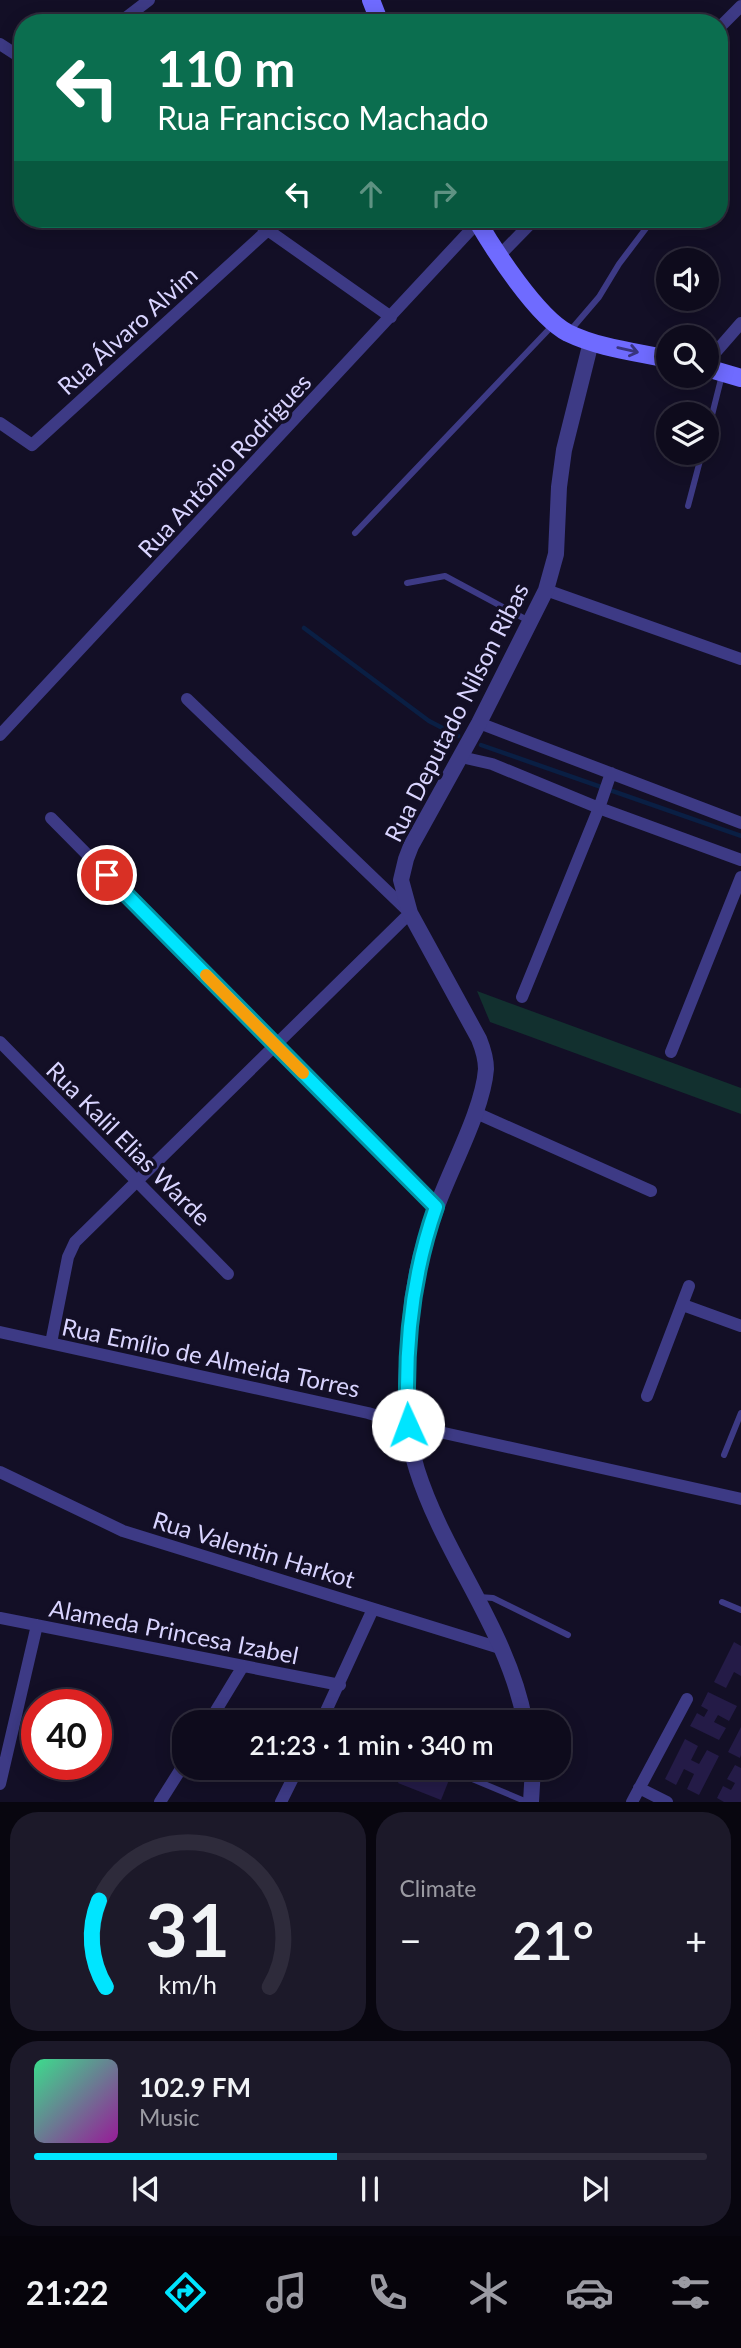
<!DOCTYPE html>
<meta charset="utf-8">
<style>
:root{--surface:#0e0b1c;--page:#1c1929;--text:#f1f3f6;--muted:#9b9ba3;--line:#2e2b3b;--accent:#00e5ff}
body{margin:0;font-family:Lato,sans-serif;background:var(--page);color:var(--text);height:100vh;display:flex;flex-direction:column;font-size:26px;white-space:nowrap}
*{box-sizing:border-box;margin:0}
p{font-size:23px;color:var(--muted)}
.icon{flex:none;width:38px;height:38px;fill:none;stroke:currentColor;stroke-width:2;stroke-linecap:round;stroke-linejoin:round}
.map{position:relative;height:1802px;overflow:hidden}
.sheet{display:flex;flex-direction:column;gap:10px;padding:10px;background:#08060f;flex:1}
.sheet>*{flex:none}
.top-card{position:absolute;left:14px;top:14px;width:714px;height:214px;border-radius:28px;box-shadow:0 4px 18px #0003,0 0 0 2px var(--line);background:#0b6e4f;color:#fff;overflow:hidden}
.buttons{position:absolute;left:656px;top:248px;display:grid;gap:14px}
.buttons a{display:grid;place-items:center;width:63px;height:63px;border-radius:50%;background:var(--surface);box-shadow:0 4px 18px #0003,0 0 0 2px var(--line);font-size:35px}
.speed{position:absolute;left:21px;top:1689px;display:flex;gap:14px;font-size:35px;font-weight:700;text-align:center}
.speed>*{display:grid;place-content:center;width:91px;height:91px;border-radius:50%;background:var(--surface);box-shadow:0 4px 18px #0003,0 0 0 2px var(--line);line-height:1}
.speed .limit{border:10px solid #d22;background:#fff;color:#111}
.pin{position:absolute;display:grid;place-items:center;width:60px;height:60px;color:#fff;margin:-30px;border:4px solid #fff;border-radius:50%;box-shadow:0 2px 7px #0007}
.me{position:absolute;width:77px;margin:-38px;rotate:358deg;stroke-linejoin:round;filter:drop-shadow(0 0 5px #0008)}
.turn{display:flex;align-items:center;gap:24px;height:147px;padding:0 28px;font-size:32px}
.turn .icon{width:91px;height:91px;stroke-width:2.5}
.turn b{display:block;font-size:49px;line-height:60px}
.lanes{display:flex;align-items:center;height:66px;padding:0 28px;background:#0003;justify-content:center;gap:35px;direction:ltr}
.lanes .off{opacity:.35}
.big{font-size:52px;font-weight:600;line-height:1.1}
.sheet .tile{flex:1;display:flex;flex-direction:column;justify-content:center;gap:10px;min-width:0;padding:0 24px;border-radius:28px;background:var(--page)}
.sheet .dial{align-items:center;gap:0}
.dial svg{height:182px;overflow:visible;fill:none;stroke:var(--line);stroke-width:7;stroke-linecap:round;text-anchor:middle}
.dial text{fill:var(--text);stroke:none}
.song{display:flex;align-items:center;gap:21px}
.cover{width:84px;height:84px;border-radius:10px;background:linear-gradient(135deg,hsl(150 70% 55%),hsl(300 70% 35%))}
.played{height:7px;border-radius:4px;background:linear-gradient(90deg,var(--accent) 45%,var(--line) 45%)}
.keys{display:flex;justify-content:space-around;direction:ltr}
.heat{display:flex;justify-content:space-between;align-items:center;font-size:38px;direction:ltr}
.sheet .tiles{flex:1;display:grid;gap:10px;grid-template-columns:1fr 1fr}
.tile:last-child{grid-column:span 2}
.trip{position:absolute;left:172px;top:1710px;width:399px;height:70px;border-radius:28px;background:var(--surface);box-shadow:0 4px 18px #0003,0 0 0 2px var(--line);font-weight:600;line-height:70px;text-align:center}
.dock{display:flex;height:112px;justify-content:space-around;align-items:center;background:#06040b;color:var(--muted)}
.dock .icon{width:49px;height:49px}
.dock .current{color:var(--accent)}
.dock b{font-size:32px;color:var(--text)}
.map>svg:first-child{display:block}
.green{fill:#12302f}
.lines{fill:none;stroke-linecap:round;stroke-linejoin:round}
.stream{stroke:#0a1f44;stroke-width:4.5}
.building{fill:#241b47}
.service{stroke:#3d3a85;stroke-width:6}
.minor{stroke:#3d3a85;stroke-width:12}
.tertiary{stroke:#3d3a85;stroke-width:16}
.secondary{stroke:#6f6bff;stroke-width:18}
.oneway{stroke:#38347d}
.route-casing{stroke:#0095a6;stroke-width:18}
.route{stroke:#00e5ff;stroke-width:12}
.slow{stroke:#f59e0b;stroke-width:12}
.labels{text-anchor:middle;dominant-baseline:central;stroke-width:7;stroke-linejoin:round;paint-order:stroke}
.street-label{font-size:24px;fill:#d9d4ff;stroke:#130f26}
</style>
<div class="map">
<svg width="741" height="1802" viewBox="0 0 741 1802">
<rect width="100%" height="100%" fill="#130f26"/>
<path class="green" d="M477,991L741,1088V1114L490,1022Z"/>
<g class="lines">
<path class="stream" d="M304,628L429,721L458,736
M481,745L741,836"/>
</g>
<path class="building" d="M734,1642L741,1646V1676L734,1672L726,1688L714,1682Z
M708,1692L737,1706L729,1721L718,1715L714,1722L726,1728L719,1740L690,1726L697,1713L704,1717L708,1710L701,1706Z
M741,1727V1755L740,1758L728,1752Z
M685,1739L698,1746L691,1760L699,1764L707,1750L719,1756L699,1795L687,1789L694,1774L684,1769L676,1785L665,1779Z
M735,1765L741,1768V1802H724L717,1798L723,1786L731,1790L735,1783L727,1779Z
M404,1768H419L449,1780L441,1800L398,1783Z"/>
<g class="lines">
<path class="service" d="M569,332L599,297L619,264L653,219
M707,435L722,375
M688,506L702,453
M355,533L553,325
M407,583L445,576L529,621
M724,1455L741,1413
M479,1597L493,1598L568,1635
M722,1602L741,1610
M446,1768L527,1802"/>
<path class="minor" d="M119,23L149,0
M719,28L741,6
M0,44L23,59
M252,219L391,317
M498,257L535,219
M707,362L741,323
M0,423L32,445L280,219
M546,590L741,659
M479,723L741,823
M0,735L478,222
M461,757L492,764L599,808L741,860
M51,818L436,1207
M522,997L599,808L611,773
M0,1042L228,1274
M671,1052L741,877
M474,1112L651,1191
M683,1305L741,1326
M0,1332L368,1413L408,1425L741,1499
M51,1343L68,1257L75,1242L410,913L187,699
M647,1396L689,1286
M0,1472L123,1531L503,1649
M0,1618L340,1685
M209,1722L243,1666
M321,1722L373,1609
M0,1784L37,1625
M639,1788L667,1802
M160,1802L184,1764
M281,1802L298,1768
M632,1802L687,1699"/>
<path class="tertiary" d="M525,1722C508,1630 445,1558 417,1470C402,1423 406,1370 410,1322C413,1283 422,1245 436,1209C450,1169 483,1110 486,1069C486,1058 483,1049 479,1039L410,913L401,880L406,859L411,846L479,723L546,590L556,554L559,487L564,450L591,342
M531,1802L533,1768"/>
<path class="secondary" d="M371,0L380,23
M476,219C494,250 537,317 568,333C599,348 636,352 668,359
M707,368L741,378"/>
</g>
<defs><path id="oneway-shaft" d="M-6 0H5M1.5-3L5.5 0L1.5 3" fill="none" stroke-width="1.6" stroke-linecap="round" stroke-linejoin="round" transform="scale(1.75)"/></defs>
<use class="oneway" href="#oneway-shaft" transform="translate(628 350) rotate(13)"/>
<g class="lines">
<g class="route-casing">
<path id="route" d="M107,875L436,1207C411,1278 404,1350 408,1425"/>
</g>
<use href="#route" class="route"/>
<path class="slow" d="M206,975L303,1073"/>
</g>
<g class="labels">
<g class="street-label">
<text transform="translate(127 330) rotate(-42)">Rua Álvaro Alvim</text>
<text transform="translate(224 465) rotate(-47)">Rua Antônio Rodrigues</text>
<text transform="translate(456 712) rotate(-63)">Rua Deputado Nilson Ribas</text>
<text transform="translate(129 1143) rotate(45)">Rua Kalil Elias Warde</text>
<text transform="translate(211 1357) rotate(12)">Rua Emílio de Almeida Torres</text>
<text transform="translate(254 1549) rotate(17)">Rua Valentin Harkot</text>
<text transform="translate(174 1631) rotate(11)">Alameda Princesa Izabel</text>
</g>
</g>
</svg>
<div class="buttons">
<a><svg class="icon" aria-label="sound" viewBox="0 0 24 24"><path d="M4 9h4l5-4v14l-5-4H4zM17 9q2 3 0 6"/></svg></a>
<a><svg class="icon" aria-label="search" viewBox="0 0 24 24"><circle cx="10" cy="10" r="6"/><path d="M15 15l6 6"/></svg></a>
<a><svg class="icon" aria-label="layers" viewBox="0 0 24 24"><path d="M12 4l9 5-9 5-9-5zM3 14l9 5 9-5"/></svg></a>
</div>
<div class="speed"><div class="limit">40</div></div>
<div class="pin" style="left:107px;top:875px;background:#d93025"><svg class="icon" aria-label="arrive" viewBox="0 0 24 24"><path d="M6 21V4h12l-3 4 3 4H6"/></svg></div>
<svg class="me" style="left:408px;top:1425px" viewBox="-20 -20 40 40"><circle r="19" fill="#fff"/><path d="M0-13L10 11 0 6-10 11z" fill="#00e5ff"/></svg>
<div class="trip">21:23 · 1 min · 340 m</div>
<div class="top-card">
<div class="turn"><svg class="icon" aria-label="left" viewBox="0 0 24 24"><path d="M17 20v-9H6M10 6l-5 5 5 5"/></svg><div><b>110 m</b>Rua Francisco Machado</div></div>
<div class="lanes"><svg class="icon" aria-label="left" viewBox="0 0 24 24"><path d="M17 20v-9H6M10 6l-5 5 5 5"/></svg><svg class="icon off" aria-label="ahead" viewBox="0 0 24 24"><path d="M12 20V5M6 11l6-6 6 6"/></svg><svg class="icon off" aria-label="right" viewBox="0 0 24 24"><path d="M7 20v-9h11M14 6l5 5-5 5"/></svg></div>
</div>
</div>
<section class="sheet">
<div class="tiles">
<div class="tile dial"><svg viewBox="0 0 100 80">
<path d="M14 69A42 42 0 1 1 86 69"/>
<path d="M14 69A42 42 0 0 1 11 31" stroke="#00e5ff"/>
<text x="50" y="56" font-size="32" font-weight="700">31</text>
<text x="50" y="72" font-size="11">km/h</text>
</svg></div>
<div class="tile"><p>Climate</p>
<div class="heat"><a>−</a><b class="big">21°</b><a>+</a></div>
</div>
<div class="tile">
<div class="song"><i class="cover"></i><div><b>102.9 FM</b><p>Music</p></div></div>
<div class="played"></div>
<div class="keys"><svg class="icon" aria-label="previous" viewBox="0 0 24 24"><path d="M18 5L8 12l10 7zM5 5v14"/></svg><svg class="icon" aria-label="pause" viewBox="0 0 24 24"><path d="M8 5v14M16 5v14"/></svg><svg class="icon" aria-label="next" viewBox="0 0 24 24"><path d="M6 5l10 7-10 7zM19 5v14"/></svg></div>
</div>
</div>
</section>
<nav class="dock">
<b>21:22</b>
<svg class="icon current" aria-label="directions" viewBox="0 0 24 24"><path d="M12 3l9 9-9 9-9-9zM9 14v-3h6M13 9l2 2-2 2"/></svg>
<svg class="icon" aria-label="music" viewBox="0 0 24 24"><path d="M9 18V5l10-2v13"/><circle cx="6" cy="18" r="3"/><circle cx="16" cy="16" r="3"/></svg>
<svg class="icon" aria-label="phone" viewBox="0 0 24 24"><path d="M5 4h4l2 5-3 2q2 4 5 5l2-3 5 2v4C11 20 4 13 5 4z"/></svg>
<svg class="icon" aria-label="climate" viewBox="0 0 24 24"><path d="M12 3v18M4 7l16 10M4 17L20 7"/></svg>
<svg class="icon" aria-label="car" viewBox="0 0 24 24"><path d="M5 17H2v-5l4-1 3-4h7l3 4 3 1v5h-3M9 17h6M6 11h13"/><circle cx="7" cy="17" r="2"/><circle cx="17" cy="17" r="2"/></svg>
<svg class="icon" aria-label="filters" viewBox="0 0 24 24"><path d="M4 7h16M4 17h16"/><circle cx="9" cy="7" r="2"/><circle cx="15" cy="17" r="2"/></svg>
</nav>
